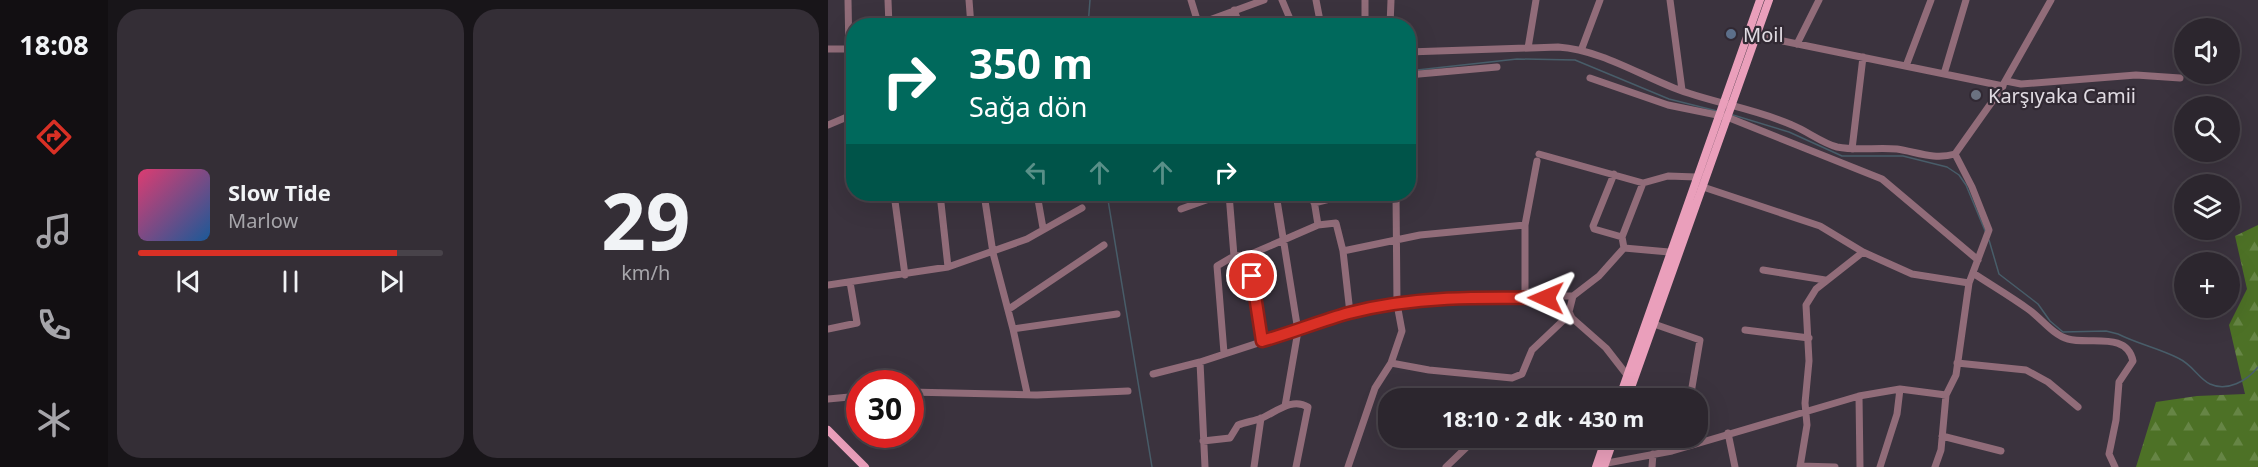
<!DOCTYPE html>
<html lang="tr">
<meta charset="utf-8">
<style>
:root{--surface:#2c262e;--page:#342e36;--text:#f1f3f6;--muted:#a6a5aa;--line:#48434a;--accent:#d93025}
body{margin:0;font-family:"Noto Sans",sans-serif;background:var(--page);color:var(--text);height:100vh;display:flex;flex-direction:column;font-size:22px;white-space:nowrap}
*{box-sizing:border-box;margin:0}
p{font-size:20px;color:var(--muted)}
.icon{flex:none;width:33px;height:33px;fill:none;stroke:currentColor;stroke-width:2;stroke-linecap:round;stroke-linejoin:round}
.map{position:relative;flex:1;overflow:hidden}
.drawer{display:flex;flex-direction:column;gap:9px;padding:9px;background:#181519;width:720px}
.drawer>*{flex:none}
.top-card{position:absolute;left:18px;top:18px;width:570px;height:183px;border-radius:24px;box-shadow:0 6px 24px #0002,0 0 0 2px var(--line);background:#00695c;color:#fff;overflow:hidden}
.tools{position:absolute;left:1346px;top:18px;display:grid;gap:12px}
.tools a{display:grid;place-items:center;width:66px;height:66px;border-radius:50%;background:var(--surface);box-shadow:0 6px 24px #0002,0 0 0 2px var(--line);font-size:30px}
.speed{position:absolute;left:18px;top:370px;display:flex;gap:12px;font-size:30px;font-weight:700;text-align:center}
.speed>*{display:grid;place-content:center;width:78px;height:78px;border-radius:50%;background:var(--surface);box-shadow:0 6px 24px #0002,0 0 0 2px var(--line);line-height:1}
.speed .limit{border:9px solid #d22;background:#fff;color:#111}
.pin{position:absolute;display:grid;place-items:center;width:51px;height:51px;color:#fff;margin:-26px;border:3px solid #fff;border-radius:50%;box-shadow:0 2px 6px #0007}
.me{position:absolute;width:66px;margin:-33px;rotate:271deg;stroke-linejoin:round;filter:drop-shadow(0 0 4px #0008)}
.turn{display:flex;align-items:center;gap:21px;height:126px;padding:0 24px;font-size:27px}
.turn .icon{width:78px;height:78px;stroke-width:2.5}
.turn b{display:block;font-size:42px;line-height:51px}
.lanes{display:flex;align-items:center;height:57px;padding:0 24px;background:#0003;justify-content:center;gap:30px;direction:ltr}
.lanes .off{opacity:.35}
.drawer .card{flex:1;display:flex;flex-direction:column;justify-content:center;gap:9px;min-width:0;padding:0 21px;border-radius:24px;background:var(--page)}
.drawer .dial{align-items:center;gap:0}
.dial b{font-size:78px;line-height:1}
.song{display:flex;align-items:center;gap:18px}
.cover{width:72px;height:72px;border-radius:9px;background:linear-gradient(135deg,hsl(340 70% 55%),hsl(210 70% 35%))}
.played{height:6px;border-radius:3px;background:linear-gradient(90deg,var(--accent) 85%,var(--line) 85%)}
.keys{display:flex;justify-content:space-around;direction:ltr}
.drawer .tiles{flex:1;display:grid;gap:9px;grid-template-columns:repeat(2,1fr)}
.trip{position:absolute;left:550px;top:388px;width:330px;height:60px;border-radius:24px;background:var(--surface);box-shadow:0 6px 24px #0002,0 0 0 2px var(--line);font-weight:700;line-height:60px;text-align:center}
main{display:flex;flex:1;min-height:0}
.dock{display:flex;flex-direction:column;width:108px;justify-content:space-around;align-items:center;background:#120f12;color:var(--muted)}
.dock .icon{width:42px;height:42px}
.dock .current{color:var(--accent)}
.dock b{font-size:27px;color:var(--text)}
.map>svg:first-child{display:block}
.forest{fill:url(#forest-firs)}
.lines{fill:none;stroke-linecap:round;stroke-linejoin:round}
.stream{stroke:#485d69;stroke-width:1.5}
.minor{stroke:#916c79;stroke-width:7}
.major{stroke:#ea9fbb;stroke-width:8}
.route-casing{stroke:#8d1f18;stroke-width:15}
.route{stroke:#d93025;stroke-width:10}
.service-dot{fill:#5c6f8a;stroke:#312933;stroke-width:2}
.worship-dot{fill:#6b7280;stroke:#312933;stroke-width:2}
.labels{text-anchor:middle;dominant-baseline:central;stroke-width:4.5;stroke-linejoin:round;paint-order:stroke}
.poi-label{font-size:20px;fill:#e0dbe2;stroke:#312933;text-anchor:start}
</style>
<main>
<nav class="dock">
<b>18:08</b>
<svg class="icon current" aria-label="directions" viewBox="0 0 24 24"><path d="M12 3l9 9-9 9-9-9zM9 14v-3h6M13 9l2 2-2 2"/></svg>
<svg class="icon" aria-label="music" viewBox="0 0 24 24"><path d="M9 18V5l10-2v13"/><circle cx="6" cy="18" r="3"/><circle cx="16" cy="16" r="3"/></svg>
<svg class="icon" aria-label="phone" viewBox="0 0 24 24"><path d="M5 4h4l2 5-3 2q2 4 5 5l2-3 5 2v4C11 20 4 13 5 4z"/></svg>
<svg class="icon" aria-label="climate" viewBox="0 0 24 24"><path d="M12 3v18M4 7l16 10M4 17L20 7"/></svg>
</nav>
<section class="drawer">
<div class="tiles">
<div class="card">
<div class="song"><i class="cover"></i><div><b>Slow Tide</b><p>Marlow</p></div></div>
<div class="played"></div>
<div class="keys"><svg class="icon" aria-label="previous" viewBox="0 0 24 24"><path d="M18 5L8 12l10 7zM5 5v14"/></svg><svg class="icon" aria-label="pause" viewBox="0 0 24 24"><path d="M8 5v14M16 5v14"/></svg><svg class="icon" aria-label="next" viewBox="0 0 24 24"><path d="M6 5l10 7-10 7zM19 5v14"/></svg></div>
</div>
<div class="card dial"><b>29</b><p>km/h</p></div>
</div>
</section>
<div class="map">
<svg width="1430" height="467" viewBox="0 0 1430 467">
<defs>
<pattern id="forest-firs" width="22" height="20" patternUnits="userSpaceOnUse" patternTransform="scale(1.5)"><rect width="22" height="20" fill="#4d7126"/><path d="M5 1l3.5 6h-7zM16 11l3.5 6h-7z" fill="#668545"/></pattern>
</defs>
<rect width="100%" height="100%" fill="#3b333e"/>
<path class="forest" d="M1430,225V467H1308L1328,402L1369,396L1417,394L1401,325L1419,289L1407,236Z"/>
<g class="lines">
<path class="stream" d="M260,26L262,0
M580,71L689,59L747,60L841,99L889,111
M905,115L961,132L1014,156H1075L1119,167L1131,175L1138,185L1158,233
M279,194L324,467
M1161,240L1171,274L1210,304L1222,321L1235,332L1278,331L1290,334C1310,344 1330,348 1350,358C1365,365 1370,378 1382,384C1399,392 1419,381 1430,367"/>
<path class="minor" d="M20,0L22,107L26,111
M60,0L61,26
M141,0L143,26
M363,0L371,26
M454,0L465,26
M488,0L493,26
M537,0V26
M842,0L854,90
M406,10L412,26
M365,26L436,0
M562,26L563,0
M928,33L955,41L1175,86
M969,44L991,0
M700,48L708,0
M754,48L772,0
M0,49H26
M580,52L730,47C772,50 808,73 846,88C884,103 926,108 964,125C979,131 994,143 1009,147C1029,151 1049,147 1069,149C1089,152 1106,160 1127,154L1171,92L1223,0
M1078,66L1103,0
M1116,74L1138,0
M580,75L669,67
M762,78L840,105L899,117L1054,179L1150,260
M1178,81L1193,84L1308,75L1352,78
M0,125L26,114
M1024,149L1035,57
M711,154L815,183L840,176L868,177
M786,174L765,226L766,229L794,237
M875,187L992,226L1035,252L1084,274L1141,283
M66,194L77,275
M112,194L120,267
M156,194L165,253L185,329
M209,194L215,228
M401,194L406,256
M448,194L470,331L457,406
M485,194L490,225
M486,203L521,194
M353,209L395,194
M796,248L841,252
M515,251L592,235L697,225
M421,255L434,341
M935,270L997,280
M1145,273C1163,285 1182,296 1200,309C1213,318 1225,335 1240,339C1261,345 1299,331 1305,361L1291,382L1288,420L1281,454L1287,467
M0,285L120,267L199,239L254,208
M745,296L741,312L744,318L778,348L799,375
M697,298V225L709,161
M181,309L276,245
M826,324L872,340L862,399
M0,329L29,323L22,282
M917,330L981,338
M396,353L389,266L406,256L421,255L490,225L508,223L515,251L522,313
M372,362L377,467
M563,363L601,370L684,378L694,374L704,350L742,314
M1129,363L1198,370L1220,382L1250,407
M325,374L372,362L522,313L569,304L631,296H745L771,276L796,248L794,237L815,183
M82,392L209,395L300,391
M199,393L185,329L289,314
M1031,396L1032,467
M0,399L32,396
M900,433L907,467
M1114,436L1173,451
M375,441L402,438L410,425C418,422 426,421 434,418C448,412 464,397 480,407L468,467
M774,464L844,451L1031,396L1072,389L1118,395
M972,466L1007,467
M426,467L433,418
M520,467L547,388L563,363L574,331L569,304L568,194
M618,467L643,443
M824,467L825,454
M972,467L979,425L977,403L981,361L978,305L988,289L1035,252
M1052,467L1069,414L1072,389
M1107,467L1113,450L1118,395L1128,375L1141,283L1161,230L1144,187L1127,154"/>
<path class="major" d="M791,399L932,0
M799,399L941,0
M0,430L37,467
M768,467L778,438
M776,467L786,438"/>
</g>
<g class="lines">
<g class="route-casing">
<path id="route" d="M424,276L434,341C463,333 492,321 521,313C586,296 652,297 718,298"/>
</g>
<use href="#route" class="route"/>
</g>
<circle class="service-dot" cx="903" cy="34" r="6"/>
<circle class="worship-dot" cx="1148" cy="95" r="6"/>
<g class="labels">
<g class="poi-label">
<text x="915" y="34">Moil</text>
<text x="1160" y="95">Karşıyaka Camii</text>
</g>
</g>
</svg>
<div class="tools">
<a><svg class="icon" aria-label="sound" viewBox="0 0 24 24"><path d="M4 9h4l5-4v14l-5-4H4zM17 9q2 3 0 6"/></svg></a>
<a><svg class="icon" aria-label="search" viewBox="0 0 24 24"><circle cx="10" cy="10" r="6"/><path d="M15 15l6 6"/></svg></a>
<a><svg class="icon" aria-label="layers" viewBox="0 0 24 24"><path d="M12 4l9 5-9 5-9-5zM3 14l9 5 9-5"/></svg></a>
<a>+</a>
</div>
<div class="speed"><div class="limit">30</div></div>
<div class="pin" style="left:424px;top:276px;background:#d93025"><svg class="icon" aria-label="arrive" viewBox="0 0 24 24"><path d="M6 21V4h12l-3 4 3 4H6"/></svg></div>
<svg class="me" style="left:718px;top:298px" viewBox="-20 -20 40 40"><path d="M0-17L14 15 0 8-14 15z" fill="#d93025" stroke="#fff" stroke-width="4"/></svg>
<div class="trip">18:10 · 2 dk · 430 m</div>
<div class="top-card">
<div class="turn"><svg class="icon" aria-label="right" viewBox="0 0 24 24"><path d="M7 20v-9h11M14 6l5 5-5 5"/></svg><div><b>350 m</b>Sağa dön</div></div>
<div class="lanes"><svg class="icon off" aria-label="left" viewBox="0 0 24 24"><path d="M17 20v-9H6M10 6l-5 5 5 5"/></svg><svg class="icon off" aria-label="ahead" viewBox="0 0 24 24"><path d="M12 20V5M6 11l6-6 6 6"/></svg><svg class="icon off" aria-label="ahead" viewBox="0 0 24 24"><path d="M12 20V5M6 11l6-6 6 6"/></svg><svg class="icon" aria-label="right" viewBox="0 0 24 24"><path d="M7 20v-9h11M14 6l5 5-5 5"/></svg></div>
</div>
</div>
</main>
